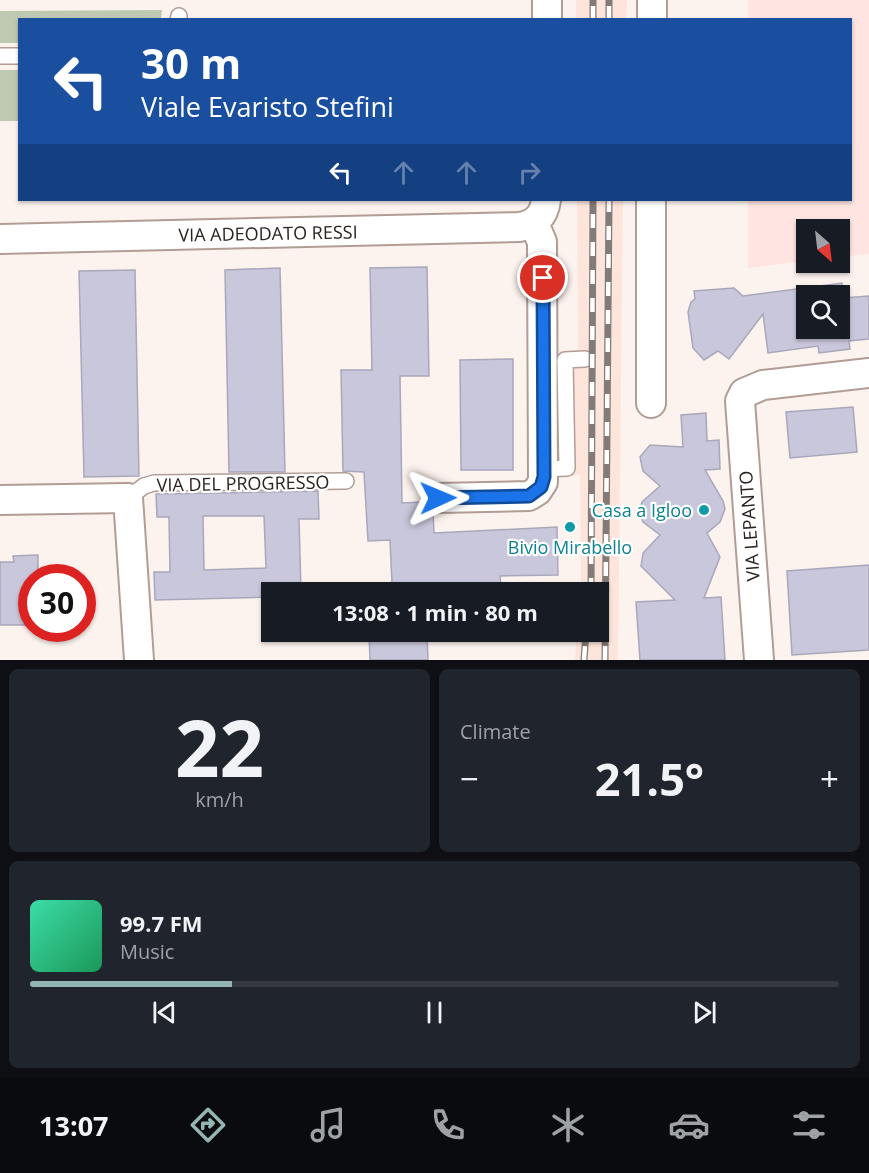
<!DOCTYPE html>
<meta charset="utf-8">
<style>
:root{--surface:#171b24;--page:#20242c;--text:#f1f3f6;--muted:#9ea1a6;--line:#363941;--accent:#93b5b4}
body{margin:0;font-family:"Open Sans",sans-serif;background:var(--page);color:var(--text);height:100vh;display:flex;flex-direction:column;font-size:22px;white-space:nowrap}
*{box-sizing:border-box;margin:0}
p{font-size:20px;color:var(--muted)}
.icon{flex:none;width:33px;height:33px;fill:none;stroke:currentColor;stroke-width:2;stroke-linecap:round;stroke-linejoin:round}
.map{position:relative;height:660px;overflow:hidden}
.drawer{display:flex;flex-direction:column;gap:9px;padding:9px;background:#0d0f14;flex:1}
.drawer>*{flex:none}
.banner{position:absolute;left:18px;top:18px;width:834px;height:183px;border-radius:0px;box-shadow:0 2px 4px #0004;background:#1a4fa0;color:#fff;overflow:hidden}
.needle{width:39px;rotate:152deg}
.fabs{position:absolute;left:796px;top:219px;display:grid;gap:12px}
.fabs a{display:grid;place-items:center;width:54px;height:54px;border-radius:0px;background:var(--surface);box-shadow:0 2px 4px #0004;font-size:30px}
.speed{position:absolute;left:18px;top:564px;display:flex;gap:12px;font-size:30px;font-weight:700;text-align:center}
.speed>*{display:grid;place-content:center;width:78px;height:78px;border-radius:50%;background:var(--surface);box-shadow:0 2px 4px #0004;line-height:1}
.speed .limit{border:9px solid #d22;background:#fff;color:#111}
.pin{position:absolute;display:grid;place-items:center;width:51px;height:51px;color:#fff;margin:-26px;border:3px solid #fff;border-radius:50%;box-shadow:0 2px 6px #0007}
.me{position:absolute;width:66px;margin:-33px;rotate:89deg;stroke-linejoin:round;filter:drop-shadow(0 0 4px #0008)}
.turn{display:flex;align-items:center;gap:21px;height:126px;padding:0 24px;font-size:27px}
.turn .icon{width:78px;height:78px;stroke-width:2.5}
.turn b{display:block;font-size:42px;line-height:51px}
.lanes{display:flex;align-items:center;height:57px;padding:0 24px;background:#0003;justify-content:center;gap:30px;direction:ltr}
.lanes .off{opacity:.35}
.big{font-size:45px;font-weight:700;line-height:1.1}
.drawer .widget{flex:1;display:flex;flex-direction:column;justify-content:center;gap:9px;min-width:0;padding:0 21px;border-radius:9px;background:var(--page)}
.drawer .dial{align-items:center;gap:0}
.dial b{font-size:78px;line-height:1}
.song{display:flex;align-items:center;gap:18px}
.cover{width:72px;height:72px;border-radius:9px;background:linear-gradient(135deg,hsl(160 70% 55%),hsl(150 70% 35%))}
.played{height:6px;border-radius:3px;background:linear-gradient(90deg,var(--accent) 25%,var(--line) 25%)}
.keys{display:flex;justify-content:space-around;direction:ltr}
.heat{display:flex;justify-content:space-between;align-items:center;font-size:33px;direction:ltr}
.drawer .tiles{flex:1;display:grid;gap:9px;grid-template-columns:1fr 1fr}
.widget:last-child{grid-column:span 2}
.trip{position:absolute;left:261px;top:582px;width:348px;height:60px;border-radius:0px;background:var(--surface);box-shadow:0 2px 4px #0004;font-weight:700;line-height:60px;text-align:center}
.menu{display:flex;height:96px;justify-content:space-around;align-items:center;background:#090b0e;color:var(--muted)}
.menu .icon{width:42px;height:42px}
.menu .on{color:var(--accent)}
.menu b{font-size:27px;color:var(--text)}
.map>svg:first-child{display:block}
.built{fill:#fde5db}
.education{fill:#ffe4e1}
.green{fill:#bfc9b2}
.building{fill:#c9c7db;stroke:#a9a7ba;stroke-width:1.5;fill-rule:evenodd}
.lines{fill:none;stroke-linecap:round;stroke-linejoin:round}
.service-casing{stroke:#b29d95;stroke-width:18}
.minor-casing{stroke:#b29d95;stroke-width:32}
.service{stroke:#fff;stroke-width:15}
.minor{stroke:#fff;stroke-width:28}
.rail-casing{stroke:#837b78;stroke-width:7}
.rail{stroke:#fff;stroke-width:4.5;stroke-dasharray:14;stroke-linecap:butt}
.route-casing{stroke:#114b97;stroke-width:15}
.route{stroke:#1a73e8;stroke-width:10}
.culture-dot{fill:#0f9aa8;stroke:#fff;stroke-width:2}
.labels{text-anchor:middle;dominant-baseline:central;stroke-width:4.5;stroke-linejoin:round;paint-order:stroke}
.street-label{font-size:18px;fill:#2b2320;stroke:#fff}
.culture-label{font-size:18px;fill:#0d838f;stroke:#fff;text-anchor:end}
</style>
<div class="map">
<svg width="869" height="660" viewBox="0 0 869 660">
<rect width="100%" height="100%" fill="#fcf3ef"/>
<path class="built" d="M576,0H627L626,19H576Z
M577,200H623L618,660H575L577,632H598V592H581L580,475L560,476L559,351L578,350Z"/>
<path class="education" d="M748,0H869V254L840,257V230H807V261L748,268V200H850V20L748,19Z"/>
<path class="green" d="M162,10L161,19L20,20L19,43H0V11Z
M0,70H19V121H0Z"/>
<path class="building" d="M427,267L429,376H400L402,503L422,502L424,507L433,513L434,533L557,527L558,575L500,576L501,586L477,587L478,592H372L371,584L392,583L390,540L368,541L364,472L343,471L341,370H372L370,268Z
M280,268L285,472H229L225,270Z
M135,270L139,476L84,477L79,271Z
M842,283L843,298L869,296V339L849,341L850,349L819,353L818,346L768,353L763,314L729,359L718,351L704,360L693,348L688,312L691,302L695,299L694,291L734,288L743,296ZM807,296H840V328H807Z
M513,359V470H461L460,360Z
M853,407L857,452L790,458L786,412Z
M706,413L707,441L719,440L720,469L705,470L723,501L725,509L720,522L707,533L720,557L704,598L721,597L725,660H640L636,602L675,600L641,566L643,553L660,535L643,522L639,512L642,502L660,486L643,471L640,457L650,445L683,447L681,415Z
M318,491L319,519H299L301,592H272V597L155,600L154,572H170L169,517H157L156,494ZM203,516H264L266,568L204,570Z
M38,555V578H32V625H0V562H14L13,556Z
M869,565V650L792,655L787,571Z
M369,632H427L428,660H370Z"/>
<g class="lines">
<g class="service-casing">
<path id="service" d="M178,20L179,16
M0,56H20
M543,469L567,468L565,360L585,359
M128,498L144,486L154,483L346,481"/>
</g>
<g class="minor-casing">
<path id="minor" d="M547,20V0
M652,20V0
M0,239L519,227C535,225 544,216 546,200
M651,403V200
M438,498L529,496L537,491L543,482L542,242L534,223
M0,500L128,498L139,660
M759,660L740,401L744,393L763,385L869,373"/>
</g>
<use href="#service" class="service"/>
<use href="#minor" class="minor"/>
<g class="rail-casing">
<path id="rail" d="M593,20V0
M609,20V0
M591,592L593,200
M584,660L586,632
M605,660L609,200"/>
</g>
<use href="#rail" class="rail"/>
</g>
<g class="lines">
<g class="route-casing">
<path id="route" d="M438,498L529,496L541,487L544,477L543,278"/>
</g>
<use href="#route" class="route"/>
</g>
<g class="culture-dot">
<circle cx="704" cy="510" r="6"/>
<circle cx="570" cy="527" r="6"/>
</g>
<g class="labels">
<g class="street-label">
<text transform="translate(268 233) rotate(-1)">VIA ADEODATO RESSI</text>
<text transform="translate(243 483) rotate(-1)">VIA DEL PROGRESSO</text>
<text transform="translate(749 526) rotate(-94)">VIA LEPANTO</text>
</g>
<g class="culture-label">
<text x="692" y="510">Casa a Igloo</text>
<text x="570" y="547" text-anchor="middle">Bivio Mirabello</text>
</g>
</g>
</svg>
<div class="fabs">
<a><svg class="needle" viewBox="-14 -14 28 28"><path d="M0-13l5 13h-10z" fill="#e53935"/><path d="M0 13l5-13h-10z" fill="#9ea1a6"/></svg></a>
<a><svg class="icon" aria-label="search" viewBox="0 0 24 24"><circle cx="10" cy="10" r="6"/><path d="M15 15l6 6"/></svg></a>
</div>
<div class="speed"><div class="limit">30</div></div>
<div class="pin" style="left:543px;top:278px;background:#d93025"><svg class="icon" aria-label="arrive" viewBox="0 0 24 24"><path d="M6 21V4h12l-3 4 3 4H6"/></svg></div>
<svg class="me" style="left:438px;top:498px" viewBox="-20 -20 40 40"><path d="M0-17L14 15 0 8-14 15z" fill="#1a73e8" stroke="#fff" stroke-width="4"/></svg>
<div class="trip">13:08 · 1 min · 80 m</div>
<div class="banner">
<div class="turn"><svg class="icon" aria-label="left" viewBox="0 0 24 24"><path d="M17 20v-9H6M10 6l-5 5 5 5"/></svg><div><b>30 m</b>Viale Evaristo Stefini</div></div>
<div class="lanes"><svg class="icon" aria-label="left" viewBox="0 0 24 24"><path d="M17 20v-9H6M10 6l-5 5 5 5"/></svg><svg class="icon off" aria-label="ahead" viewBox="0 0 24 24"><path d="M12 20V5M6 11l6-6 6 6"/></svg><svg class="icon off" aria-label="ahead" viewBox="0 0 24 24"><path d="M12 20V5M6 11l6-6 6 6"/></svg><svg class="icon off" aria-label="right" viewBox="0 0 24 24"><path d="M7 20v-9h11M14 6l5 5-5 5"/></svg></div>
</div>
</div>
<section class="drawer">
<div class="tiles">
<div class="widget dial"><b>22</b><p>km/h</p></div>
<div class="widget"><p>Climate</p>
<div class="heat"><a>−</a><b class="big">21.5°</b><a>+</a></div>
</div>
<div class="widget">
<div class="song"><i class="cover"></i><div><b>99.7 FM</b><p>Music</p></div></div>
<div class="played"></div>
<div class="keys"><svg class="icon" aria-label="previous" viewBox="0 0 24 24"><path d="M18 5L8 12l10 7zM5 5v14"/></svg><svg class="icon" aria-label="pause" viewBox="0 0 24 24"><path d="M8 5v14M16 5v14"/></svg><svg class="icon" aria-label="next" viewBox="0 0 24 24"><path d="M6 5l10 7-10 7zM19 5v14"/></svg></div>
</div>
</div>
</section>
<nav class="menu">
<b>13:07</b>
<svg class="icon on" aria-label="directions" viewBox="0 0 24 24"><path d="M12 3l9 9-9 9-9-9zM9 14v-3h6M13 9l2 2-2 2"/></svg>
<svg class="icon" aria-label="music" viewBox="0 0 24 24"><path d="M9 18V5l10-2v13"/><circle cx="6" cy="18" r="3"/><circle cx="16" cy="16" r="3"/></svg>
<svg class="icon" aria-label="phone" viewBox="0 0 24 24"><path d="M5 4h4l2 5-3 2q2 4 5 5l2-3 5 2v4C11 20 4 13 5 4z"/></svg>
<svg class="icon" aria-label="climate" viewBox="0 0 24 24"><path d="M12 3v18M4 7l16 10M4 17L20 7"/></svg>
<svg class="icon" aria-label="car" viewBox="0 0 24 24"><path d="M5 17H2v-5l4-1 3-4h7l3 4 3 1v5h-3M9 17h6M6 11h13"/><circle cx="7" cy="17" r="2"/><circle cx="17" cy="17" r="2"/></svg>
<svg class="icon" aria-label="filters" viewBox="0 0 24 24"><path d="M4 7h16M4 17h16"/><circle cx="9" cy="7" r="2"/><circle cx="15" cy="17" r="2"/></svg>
</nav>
